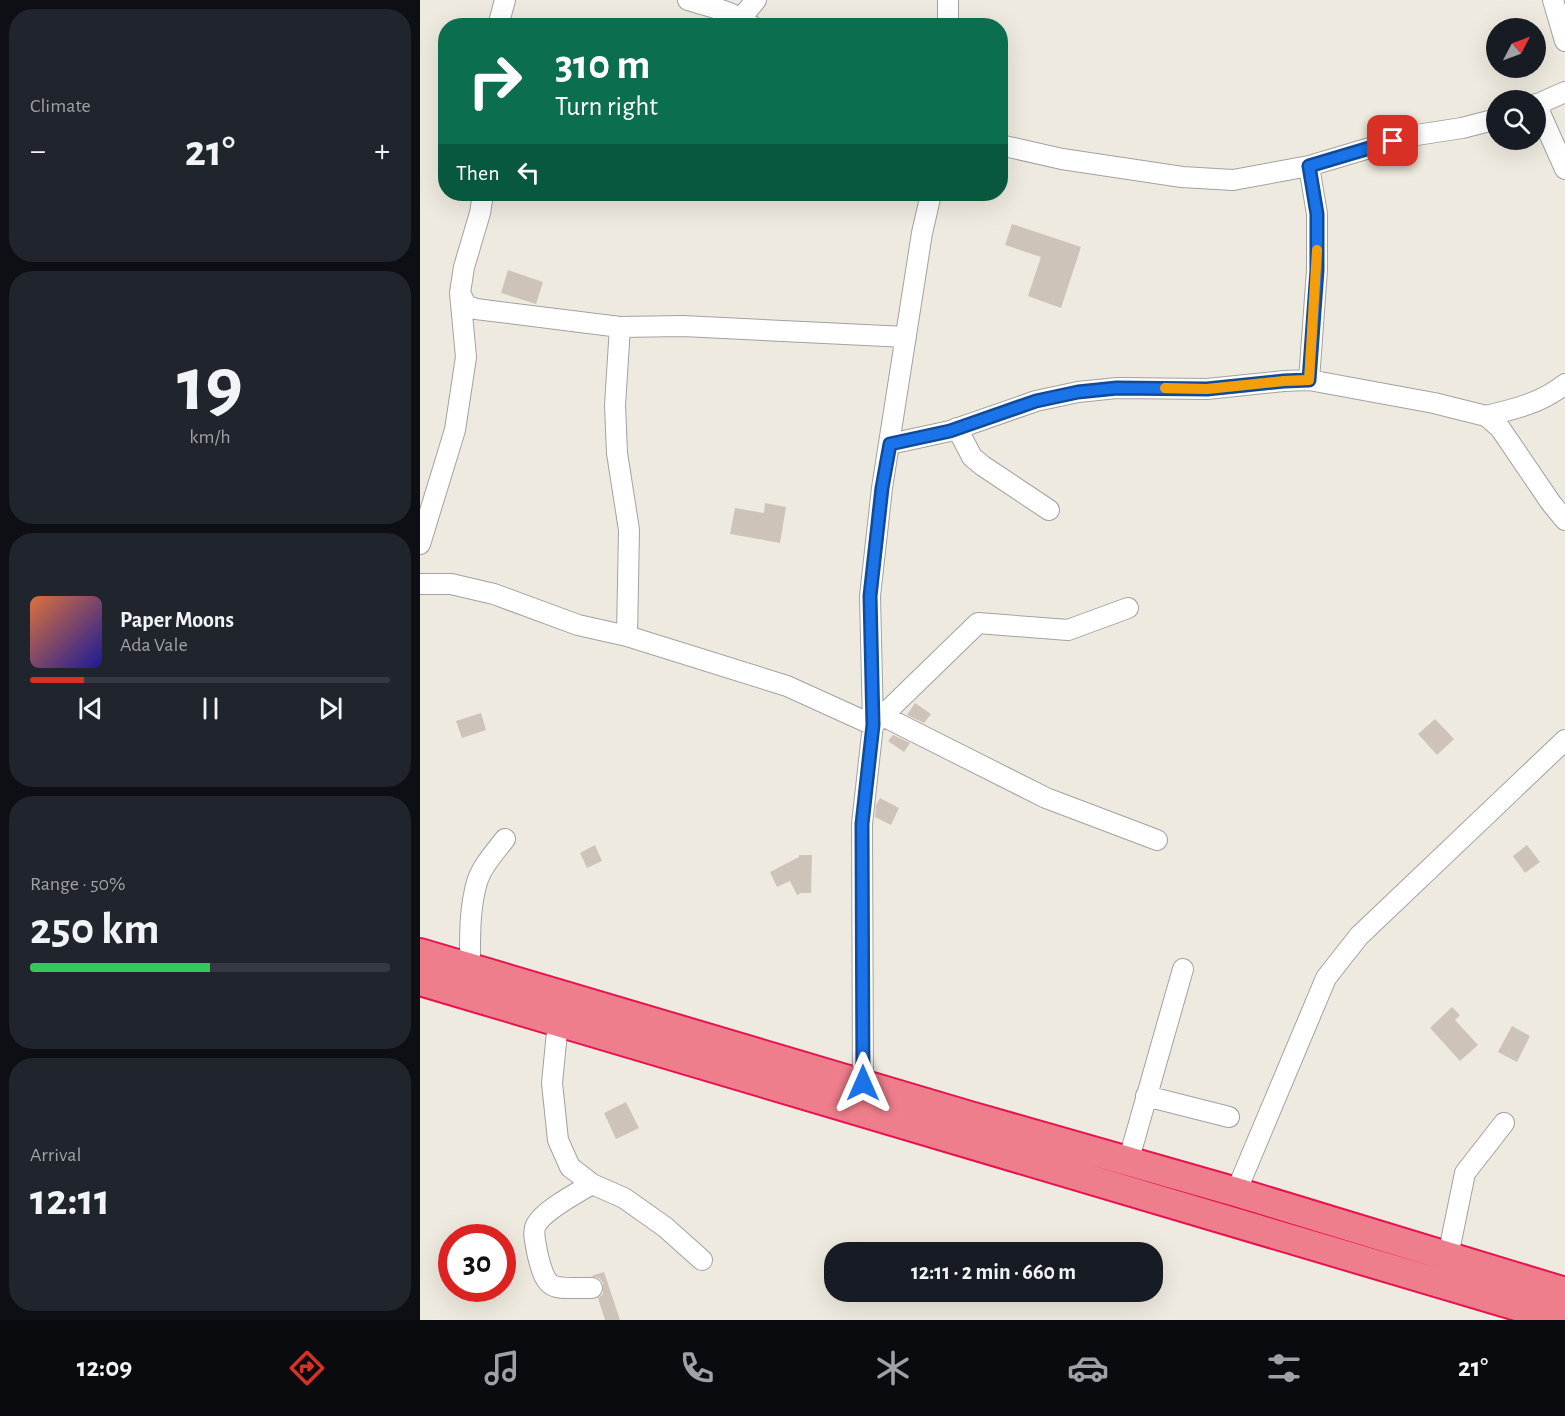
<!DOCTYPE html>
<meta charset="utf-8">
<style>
:root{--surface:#171b24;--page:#20242c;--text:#f1f3f6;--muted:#9ea1a6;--line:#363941;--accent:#d93025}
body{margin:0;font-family:"Alegreya Sans",sans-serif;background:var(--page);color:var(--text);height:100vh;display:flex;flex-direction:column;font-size:22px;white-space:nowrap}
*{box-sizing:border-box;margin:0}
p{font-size:20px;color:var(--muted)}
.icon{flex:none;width:33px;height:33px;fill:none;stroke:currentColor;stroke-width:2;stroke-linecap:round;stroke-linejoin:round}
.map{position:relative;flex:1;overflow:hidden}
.panel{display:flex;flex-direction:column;gap:9px;padding:9px;background:#0d0f14;width:420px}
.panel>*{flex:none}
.guide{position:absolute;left:18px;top:18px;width:570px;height:183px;border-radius:24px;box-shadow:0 6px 24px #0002;background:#0b6e4f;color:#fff;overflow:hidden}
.needle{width:39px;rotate:49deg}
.fabs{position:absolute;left:1066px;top:18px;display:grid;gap:12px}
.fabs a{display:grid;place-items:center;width:60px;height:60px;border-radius:50%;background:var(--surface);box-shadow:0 6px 24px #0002;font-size:30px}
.speed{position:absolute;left:18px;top:1224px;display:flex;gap:12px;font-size:30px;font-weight:700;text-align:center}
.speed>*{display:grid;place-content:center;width:78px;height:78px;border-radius:50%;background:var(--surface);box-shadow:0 6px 24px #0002;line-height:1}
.speed .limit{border:9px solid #d22;background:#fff;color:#111}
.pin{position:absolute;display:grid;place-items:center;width:51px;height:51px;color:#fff;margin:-26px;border-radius:12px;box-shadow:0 3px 9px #0006}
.me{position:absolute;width:66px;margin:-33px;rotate:0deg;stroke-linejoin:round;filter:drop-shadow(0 0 4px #0008)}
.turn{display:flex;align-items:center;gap:21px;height:126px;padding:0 18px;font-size:27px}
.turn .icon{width:78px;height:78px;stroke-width:2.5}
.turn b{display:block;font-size:42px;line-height:51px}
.then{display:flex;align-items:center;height:57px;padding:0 18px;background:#0003;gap:12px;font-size:22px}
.big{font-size:45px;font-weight:600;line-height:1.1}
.panel .widget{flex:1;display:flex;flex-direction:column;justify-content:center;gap:9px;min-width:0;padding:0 21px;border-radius:24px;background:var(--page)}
.panel .dial{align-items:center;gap:0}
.dial b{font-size:78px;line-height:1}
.song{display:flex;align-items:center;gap:18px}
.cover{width:72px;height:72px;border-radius:9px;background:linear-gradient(135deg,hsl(20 70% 55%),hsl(240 70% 35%))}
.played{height:6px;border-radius:3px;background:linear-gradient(90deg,var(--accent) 15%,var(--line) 15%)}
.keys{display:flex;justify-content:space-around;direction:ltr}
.heat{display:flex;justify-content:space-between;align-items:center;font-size:33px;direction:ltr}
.charge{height:9px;border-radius:4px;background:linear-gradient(90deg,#34c759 50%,var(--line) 0)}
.trip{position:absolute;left:404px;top:1242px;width:339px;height:60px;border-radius:24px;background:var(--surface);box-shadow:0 6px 24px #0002;font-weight:600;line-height:60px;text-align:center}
.dock{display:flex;height:96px;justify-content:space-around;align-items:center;background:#090b0e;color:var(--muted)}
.dock .icon{width:42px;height:42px}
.dock .on{color:var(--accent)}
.dock b{font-size:27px;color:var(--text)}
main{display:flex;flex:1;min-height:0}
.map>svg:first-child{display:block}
.building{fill:#cec3b8}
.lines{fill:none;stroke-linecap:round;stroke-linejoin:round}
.minor-casing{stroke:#a2a2a2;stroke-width:22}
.highway-casing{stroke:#e7124f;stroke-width:32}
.minor{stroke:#fff;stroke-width:20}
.highway{stroke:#ef7e8c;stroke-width:28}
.route-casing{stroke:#114b97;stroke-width:15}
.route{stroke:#1a73e8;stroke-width:10}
.slow{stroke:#f59e0b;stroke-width:10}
</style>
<main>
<section class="panel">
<div class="widget"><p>Climate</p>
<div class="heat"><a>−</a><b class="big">21°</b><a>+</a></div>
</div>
<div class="widget dial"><b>19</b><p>km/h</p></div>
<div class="widget">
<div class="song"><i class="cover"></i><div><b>Paper Moons</b><p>Ada Vale</p></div></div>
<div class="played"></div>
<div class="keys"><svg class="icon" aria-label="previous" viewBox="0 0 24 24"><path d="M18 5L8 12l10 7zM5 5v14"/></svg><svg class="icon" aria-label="pause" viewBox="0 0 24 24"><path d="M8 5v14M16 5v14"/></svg><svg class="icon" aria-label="next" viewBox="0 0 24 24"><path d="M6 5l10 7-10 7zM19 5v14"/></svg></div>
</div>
<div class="widget"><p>Range · 50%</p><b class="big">250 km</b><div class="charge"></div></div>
<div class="widget"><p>Arrival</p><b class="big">12:11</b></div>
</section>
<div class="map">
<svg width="1145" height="1320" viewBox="0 0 1145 1320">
<rect width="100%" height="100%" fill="#eeeadf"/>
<path class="building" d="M592,224L661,247L641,308L608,296L621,257L585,245Z
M88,270L123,282L116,304L81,293Z
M345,503L366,507L360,543L310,534L315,508L344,513Z
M495,703L511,714L504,723L487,715Z
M61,713L66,730L42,738L36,721Z
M1015,719L1034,739L1017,755L998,734Z
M473,735L490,743L484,752L468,741Z
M460,798L479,808L471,825L455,817L456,805Z
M175,845L182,861L167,868L160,853Z
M1107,845L1120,862L1105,873L1093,856Z
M379,855H392L391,893H381L377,895L370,881L357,887L350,872L379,857Z
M1032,1007L1040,1015L1035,1020L1058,1045L1040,1061L1010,1028Z
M1092,1026L1110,1036L1097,1062L1078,1052Z
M206,1102L219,1128L196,1139L184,1113Z
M184,1272L200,1320H185L178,1298L183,1294V1283L179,1278L171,1276Z"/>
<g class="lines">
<g class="minor-casing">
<path id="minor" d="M268,0C290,7 313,11 332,26
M528,0V26
M1133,0L1145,41
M322,17L336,0
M78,26L85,0
M1116,104L1145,169
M1116,105L1145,92
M580,145L642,159L762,177L813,180L889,166L990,136L1042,128L1077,119
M63,194L60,213L44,267L40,293L46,305L56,309L200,327L263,326L486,337
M200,327L195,405L197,453L209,530L207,636
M889,380L897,270V214L889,166
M1066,416C1095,409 1121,403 1145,384
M537,428L552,457L563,466L629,510
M470,444L530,431L616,401L658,392L697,388L787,389L864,381L889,380L1014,403L1066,416L1080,428L1131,503L1145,520
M0,544L35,430L46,357L40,293
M0,584H31L74,594L158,625L207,636L367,686L453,725L558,623L648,630L708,608
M453,711L626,798L737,840
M50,967C50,939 49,910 57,882C62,866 75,852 85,839
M138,1022L132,1083L138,1140L150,1167L172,1184L204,1198L245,1227L282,1260
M443,1083L442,824L453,725L450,596L462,488L502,233L511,194
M726,1096L809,1117
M708,1162L763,969
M172,1184C157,1193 124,1210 116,1225C112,1233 116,1243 117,1252C127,1295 132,1287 172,1288
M816,1192L906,978L939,936L1145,740
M1028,1256L1045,1173L1084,1123"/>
</g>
<g class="highway-casing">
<path id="highway" d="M0,953L550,1116L816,1192L1145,1292
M0,981L1144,1320"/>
</g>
<use href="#minor" class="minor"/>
<use href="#highway" class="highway"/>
</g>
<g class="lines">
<g class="route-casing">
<path id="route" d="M443,1083L442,824L453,725L450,596L462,488L470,444L530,431L616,401L658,392L697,388L787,389L864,381L889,380L897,270V214L889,166L973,141"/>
</g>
<use href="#route" class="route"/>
<path class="slow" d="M745,388L787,389L864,381L889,380L897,250"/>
</g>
</svg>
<div class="fabs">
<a><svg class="needle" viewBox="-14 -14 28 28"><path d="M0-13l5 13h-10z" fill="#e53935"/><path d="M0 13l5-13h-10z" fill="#9ea1a6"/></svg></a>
<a><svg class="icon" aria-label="search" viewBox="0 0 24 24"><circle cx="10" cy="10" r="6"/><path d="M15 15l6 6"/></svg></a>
</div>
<div class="speed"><div class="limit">30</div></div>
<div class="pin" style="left:973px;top:141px;background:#d93025"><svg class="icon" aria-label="arrive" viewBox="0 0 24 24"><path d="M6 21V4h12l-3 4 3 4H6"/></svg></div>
<svg class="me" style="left:443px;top:1083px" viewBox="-20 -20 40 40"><path d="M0-17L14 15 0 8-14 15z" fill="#1a73e8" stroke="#fff" stroke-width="4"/></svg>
<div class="trip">12:11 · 2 min · 660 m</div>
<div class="guide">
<div class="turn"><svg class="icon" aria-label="right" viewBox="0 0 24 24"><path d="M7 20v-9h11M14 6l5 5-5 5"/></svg><div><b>310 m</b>Turn right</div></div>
<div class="then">Then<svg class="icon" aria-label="left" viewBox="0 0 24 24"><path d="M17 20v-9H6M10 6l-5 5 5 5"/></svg></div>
</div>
</div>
</main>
<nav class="dock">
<b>12:09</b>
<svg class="icon on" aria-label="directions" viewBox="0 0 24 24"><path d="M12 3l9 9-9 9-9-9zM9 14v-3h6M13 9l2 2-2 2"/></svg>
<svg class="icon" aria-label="music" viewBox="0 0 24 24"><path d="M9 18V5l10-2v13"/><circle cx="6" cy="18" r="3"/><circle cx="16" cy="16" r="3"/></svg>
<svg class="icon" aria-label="phone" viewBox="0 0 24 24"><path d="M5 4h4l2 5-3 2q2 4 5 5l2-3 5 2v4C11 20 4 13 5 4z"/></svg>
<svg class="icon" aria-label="climate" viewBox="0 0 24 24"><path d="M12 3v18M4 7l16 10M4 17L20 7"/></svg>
<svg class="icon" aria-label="car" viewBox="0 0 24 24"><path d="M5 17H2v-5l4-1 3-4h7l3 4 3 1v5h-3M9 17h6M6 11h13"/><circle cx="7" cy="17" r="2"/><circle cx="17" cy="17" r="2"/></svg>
<svg class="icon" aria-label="filters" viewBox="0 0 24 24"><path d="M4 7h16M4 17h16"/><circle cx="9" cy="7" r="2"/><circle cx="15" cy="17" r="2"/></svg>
<b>21°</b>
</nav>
